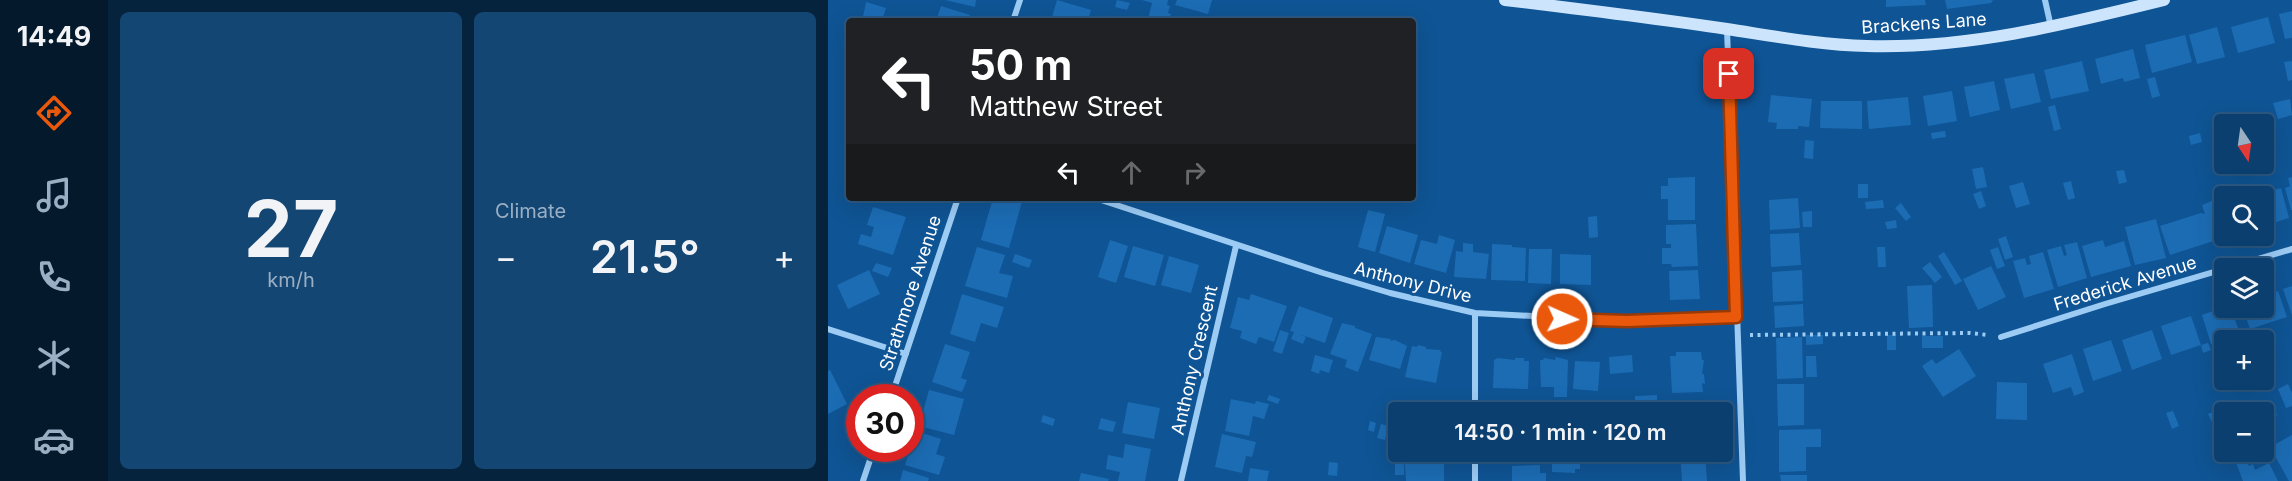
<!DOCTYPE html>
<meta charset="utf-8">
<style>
:root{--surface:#0b3f6f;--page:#144674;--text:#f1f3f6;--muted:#9aafc3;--line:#2b5882;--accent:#ea580c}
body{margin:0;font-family:Inter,sans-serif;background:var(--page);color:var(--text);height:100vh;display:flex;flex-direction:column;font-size:22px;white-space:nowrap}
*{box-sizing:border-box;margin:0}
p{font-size:20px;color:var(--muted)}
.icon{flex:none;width:33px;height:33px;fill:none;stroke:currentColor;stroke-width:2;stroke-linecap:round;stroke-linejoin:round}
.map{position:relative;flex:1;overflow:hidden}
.side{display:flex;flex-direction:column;gap:12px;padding:12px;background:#06233d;width:720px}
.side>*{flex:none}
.top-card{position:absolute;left:18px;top:18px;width:570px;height:183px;border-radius:6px;box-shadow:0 6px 24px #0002,0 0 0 2px var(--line);background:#202124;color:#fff;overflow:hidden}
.needle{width:39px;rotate:167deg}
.buttons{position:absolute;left:1386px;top:114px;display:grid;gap:12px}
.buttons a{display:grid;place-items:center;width:60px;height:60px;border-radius:6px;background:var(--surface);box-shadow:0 6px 24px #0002,0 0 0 2px var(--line);font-size:30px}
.speed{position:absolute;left:18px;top:384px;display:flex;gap:12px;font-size:30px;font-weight:700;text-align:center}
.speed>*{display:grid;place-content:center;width:78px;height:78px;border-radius:50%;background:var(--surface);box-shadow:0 6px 24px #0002,0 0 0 2px var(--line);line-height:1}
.speed .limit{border:9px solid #d22;background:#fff;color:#111}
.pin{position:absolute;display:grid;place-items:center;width:51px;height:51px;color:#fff;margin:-26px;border-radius:12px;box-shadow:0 3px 9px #0006}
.me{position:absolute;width:66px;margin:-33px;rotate:92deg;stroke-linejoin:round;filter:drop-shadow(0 0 4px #0008)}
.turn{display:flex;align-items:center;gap:21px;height:126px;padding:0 24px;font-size:27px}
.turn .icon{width:78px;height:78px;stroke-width:2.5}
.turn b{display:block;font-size:42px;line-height:51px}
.lanes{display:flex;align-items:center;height:57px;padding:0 24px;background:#0003;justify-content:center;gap:30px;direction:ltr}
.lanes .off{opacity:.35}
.big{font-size:45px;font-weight:600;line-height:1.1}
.side .widget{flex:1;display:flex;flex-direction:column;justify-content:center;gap:9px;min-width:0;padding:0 21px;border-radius:9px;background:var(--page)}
.side .dial{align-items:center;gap:0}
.dial b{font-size:78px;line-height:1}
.heat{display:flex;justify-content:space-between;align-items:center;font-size:33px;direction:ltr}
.side .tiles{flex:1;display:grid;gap:12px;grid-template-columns:repeat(2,1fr)}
.trip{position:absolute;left:560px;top:402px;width:345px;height:60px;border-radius:6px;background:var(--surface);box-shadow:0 6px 24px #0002,0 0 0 2px var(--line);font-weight:600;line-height:60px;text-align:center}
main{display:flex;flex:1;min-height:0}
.dock{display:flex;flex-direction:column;width:108px;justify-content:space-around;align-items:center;background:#04192c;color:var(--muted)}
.dock .icon{width:42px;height:42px}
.dock .active{color:var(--accent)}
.dock b{font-size:27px;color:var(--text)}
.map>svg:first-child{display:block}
.building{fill:#1c6cb4}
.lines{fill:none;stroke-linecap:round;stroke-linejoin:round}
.path{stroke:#9ccbf4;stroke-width:4;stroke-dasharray:3 4.5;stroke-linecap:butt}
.street{stroke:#9ccbf4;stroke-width:6}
.secondary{stroke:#cce5fd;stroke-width:12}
.route-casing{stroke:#983908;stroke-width:15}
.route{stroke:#ea580c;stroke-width:10}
.labels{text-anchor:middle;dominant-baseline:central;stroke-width:6;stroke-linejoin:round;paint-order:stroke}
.street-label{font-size:18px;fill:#fff;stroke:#0f5494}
</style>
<main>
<nav class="dock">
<b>14:49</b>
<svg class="icon active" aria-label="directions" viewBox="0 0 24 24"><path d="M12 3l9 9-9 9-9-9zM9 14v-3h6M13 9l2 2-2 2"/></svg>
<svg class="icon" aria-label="music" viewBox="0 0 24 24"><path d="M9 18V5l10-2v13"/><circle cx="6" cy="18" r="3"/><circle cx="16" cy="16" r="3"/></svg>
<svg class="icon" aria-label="phone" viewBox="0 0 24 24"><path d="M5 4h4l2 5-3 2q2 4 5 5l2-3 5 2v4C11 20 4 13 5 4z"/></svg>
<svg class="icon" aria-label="climate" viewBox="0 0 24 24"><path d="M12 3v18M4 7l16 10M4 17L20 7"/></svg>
<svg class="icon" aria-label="car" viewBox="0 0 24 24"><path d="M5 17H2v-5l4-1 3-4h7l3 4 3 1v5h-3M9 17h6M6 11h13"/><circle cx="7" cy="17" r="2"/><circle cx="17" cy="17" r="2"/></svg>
</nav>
<section class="side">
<div class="tiles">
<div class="widget dial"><b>27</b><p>km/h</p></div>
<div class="widget"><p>Climate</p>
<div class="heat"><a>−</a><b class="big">21.5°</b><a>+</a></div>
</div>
</div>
</section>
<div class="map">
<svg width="1464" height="481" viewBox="0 0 1464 481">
<rect width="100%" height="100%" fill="#0f5494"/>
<path class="building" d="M117,0H148L147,7Z
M229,0L263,10L260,21H223Z
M289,0L302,3L299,10L287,7Z
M314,0H340L339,5L342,6L340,13L343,14L341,21L320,19L324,3Z
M349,0H384L380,14L347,5Z
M1058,0H1097L1098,5L1058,7Z
M1117,0H1165L1163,3L1119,9Z
M38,2L58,8L54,21L35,17Z
M113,6L142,15L140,21H108Z
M1464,11V38L1457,39L1451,14Z
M1440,17L1447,43L1410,53L1403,27Z
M1389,27L1397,57L1369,64L1361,35Z
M1357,35L1364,62L1324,73L1317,45Z
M1305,49L1312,78L1296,82L1295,78L1273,84L1267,59Z
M1254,61L1261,91L1223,99L1216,70Z
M1464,61V80L1460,81L1456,62Z
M1206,73L1213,102L1183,109L1176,79Z
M1327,77L1332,96L1324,98L1319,79Z
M1166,81L1172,110L1142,117L1136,87Z
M1124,91L1129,121L1100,126L1095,96Z
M943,95L984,99L981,127L970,126V129H948L949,123L940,122Z
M1080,97L1083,125L1041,129L1039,101Z
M1462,99L1464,115L1450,119L1445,103Z
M993,101H1034V129L992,128Z
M1227,105L1233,129L1226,131L1220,107Z
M1117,131L1118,137L1104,139L1103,133Z
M1372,133L1374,142L1363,145L1361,136Z
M977,140L986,141L985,159L976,158Z
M1155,167L1159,187L1148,189L1144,169Z
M1296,170L1299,182L1291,184L1288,171Z
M867,177V220H840V199H833V186H840V178Z
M1464,177V210H1463L1457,188L1462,186L1460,178Z
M1243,181L1247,198L1240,200L1235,183Z
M1195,182L1202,204L1188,208L1181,186Z
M1030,184H1040V198H1030Z
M1453,188L1461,218L1436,226V196H1423Z
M1153,191L1158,206L1151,209L1145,194Z
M165,198L181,203L182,198H195L181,248L153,240Z
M970,198L972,228L942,230L941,200Z
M1055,200L1056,208L1038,209L1037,202Z
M1386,200L1389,209L1396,207V236H1401L1342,255L1332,226L1373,213L1377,214L1374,205Z
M1073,203L1083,217L1078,221L1067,208Z
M45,207L78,217L65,255L30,244L33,234L43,237L46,227L39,225Z
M540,210L557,214L547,252L530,247Z
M984,211V227H975L974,212Z
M769,216L770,237L761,238L760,217Z
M1328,219L1338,258L1307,265L1297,227Z
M1068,220L1069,228L1059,229L1057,222Z
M868,224L870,266L844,267L843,264H834V248H843V244H838V225Z
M559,226L590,235L582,263L551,253Z
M971,233L973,265L943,267L942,234Z
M611,235L627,240L618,273L586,264L593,240L609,244Z
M1178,236L1185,257L1177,260L1170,239Z
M282,240L300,246L288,283L270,277Z
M1275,240L1277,247L1296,241L1303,266L1263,277L1254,246Z
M1249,242L1259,278L1230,287L1219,250L1233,246L1236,256L1239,255L1236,245Z
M635,243L645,244V252L661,254L658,279L626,277L628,251L635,252Z
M664,244L684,245V247L698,248L697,281L663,280Z
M305,246L336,255L327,286L296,277Z
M149,247L177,255L171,273L185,276L179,298L137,286Z
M1049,247H1057L1058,267H1050Z
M1170,247L1177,266L1169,269L1162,250Z
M701,249H724L723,284L700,283Z
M1116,252L1134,281L1127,285L1110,256Z
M1215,252L1226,289L1196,298L1185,261L1197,258L1199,265L1203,264L1201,256Z
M187,254L204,260L201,268L184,262Z
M732,254L763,255V285L732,284Z
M341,256L371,265L363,293L333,285Z
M1102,262L1114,277L1107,283L1094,268Z
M48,263L64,268L60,277L44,271Z
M1163,266L1178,297L1150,310L1135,279Z
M41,270L52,294L20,309L9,285Z
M870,270L872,299L842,300L841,271Z
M974,270L975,301L945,302L944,272Z
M1104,285L1105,327L1081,328L1079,286Z
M1464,286V315L1455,289Z
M1450,291L1459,317L1422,329L1415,308H1436V296Z
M134,294L176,307L169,328L153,323L147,342L122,334Z
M423,294L459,306L446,342L431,337L428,344L412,338L414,331L402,328L410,297L421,300Z
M975,304L976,326L947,328L946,306Z
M471,306L505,318L497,343L471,334L478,337L475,344L463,339L466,332L462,331Z
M1396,307L1403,308L1412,334L1383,344L1374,315Z
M1363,316L1373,345L1380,343L1383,350L1375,353L1373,345L1343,355L1333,326Z
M514,323L527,326V328L544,334L530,372L517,367L519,360L502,354Z
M452,330L461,333L454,354L445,351Z
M1324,330L1334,359L1304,370L1294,340Z
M978,335H995V344L978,345Z
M1059,335H1068V350H1059Z
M1094,336H1115V348H1094Z
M548,337L563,339L562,341L567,340L579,346L572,369L541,360Z
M974,337L975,378L949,379L948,338Z
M1283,340L1294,371L1265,381L1255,349Z
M117,344L142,352L133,378L139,380L134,392L104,382Z
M590,345L598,347V349L613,350L612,352H614L608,383L577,377L584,346L589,347Z
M1131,349L1148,376L1115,397L1094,366L1104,359L1108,364Z
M848,352H873L874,360H876L874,374H876L877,384L874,383L875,392L844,393L842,356H848Z
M1244,354L1256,392L1246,396L1243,387L1225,393L1215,364Z
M487,355L505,360L501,373L492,370L491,374L483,371Z
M804,355L805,372L782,374L781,357Z
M978,356H988L989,377H978Z
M728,357L740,360L739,397H726V387H713L712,360H715L716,358L727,360Z
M670,358L687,360V358H696V361H701L700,389L665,388L666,360Z
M747,361L772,362L770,391L745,389Z
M2,370L19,404L0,414V371Z
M1169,382L1199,383V420L1168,419Z
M949,384H976V425L950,426Z
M1460,384L1464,393V406L1458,408L1450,389Z
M101,390L136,399L126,435L91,426Z
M441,395L452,399L450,404L439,400Z
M829,395V407L807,408V396Z
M403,399L427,404L428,401L441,404L436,419L425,416L421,436L397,431Z
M300,402L332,408L326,439L294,433Z
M876,404L877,412H841V405Z
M1445,407L1449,415L1440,420L1436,412Z
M1345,411L1351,426L1344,429L1338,413Z
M1387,411L1395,428L1388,430L1380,414Z
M215,415L227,419L225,426L213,422Z
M273,418L288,422L285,432L270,429Z
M542,421L548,423L546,432L540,430Z
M553,424L560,426L557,440L549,438Z
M993,429V447H978V471L951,472V430Z
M88,431L113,439L108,454L117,457L111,475L77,465Z
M394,434L428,442L424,457L418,456L414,473L387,467Z
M1464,435V481H1461L1442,447Z
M297,444L323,449L317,481H290L292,472L278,469L280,455L295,458Z
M576,452L603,453L604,461L584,464L616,463V481H578Z
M687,452H700V457L687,456Z
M702,452H720V457L701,456Z
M721,452H740L741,456L721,457Z
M765,452H778V456L765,457Z
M852,452H877L879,481H854Z
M1416,456L1421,466L1425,464L1427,470L1441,463L1450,481H1415L1407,460Z
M724,458L752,459V469H747V473L724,472Z
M576,460V475H567V461Z
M501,462L510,463L509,476L500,475Z
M712,465V473H718V481H684V466Z
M422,468L441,471L439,481H420Z
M75,470L101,478L100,481H72Z
M253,473L281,479L280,481H251Z
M952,475H979V481H953Z"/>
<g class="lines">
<path class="path" d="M922,335L1142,333L1160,335"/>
<path class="street" d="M1217,0L1223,27
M185,21L192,0
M899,29L915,481
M267,198L495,273L562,293L647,313L799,321L908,317
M0,329L78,354
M1173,337L1277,304L1464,249
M63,398L130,198
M647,412V313
M647,452V481
M35,481L46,448
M353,481L408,246"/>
<path class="secondary" d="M677,0C751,9 825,18 899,29C945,36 992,45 1039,46C1140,49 1239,24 1336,0"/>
</g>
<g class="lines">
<g class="route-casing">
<path id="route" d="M734,319L799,321L908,317L901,74"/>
</g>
<use href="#route" class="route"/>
</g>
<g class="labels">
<g class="street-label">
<text transform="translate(1096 23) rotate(-4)">Brackens Lane</text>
<text transform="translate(585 282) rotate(14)">Anthony Drive</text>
<text transform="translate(1297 283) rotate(-17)">Frederick Avenue</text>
<text transform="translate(82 293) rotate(-72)">Strathmore Avenue</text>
<text transform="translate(366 360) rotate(-77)">Anthony Crescent</text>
</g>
</g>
</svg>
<div class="buttons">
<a><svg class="needle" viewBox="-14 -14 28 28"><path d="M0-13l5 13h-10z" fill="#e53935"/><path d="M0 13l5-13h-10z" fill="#9aafc3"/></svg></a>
<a><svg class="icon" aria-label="search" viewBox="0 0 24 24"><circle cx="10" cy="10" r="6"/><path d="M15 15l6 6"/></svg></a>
<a><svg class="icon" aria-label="layers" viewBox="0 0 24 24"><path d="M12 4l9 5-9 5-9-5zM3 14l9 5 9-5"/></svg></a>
<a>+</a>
<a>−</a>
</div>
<div class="speed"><div class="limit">30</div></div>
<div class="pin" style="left:901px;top:74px;background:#d93025"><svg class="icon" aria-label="arrive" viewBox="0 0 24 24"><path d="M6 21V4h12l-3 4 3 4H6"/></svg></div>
<svg class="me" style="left:734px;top:319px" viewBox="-20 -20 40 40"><circle r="17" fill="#ea580c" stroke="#fff" stroke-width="3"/><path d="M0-11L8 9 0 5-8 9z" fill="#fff"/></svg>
<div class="trip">14:50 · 1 min · 120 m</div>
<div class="top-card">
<div class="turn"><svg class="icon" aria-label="left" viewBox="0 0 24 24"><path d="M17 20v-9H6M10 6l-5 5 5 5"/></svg><div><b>50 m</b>Matthew Street</div></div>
<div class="lanes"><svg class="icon" aria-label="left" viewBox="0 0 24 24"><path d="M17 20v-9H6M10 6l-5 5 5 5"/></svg><svg class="icon off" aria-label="ahead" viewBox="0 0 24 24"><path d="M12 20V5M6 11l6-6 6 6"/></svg><svg class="icon off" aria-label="right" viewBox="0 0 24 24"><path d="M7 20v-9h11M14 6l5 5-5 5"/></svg></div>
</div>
</div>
</main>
